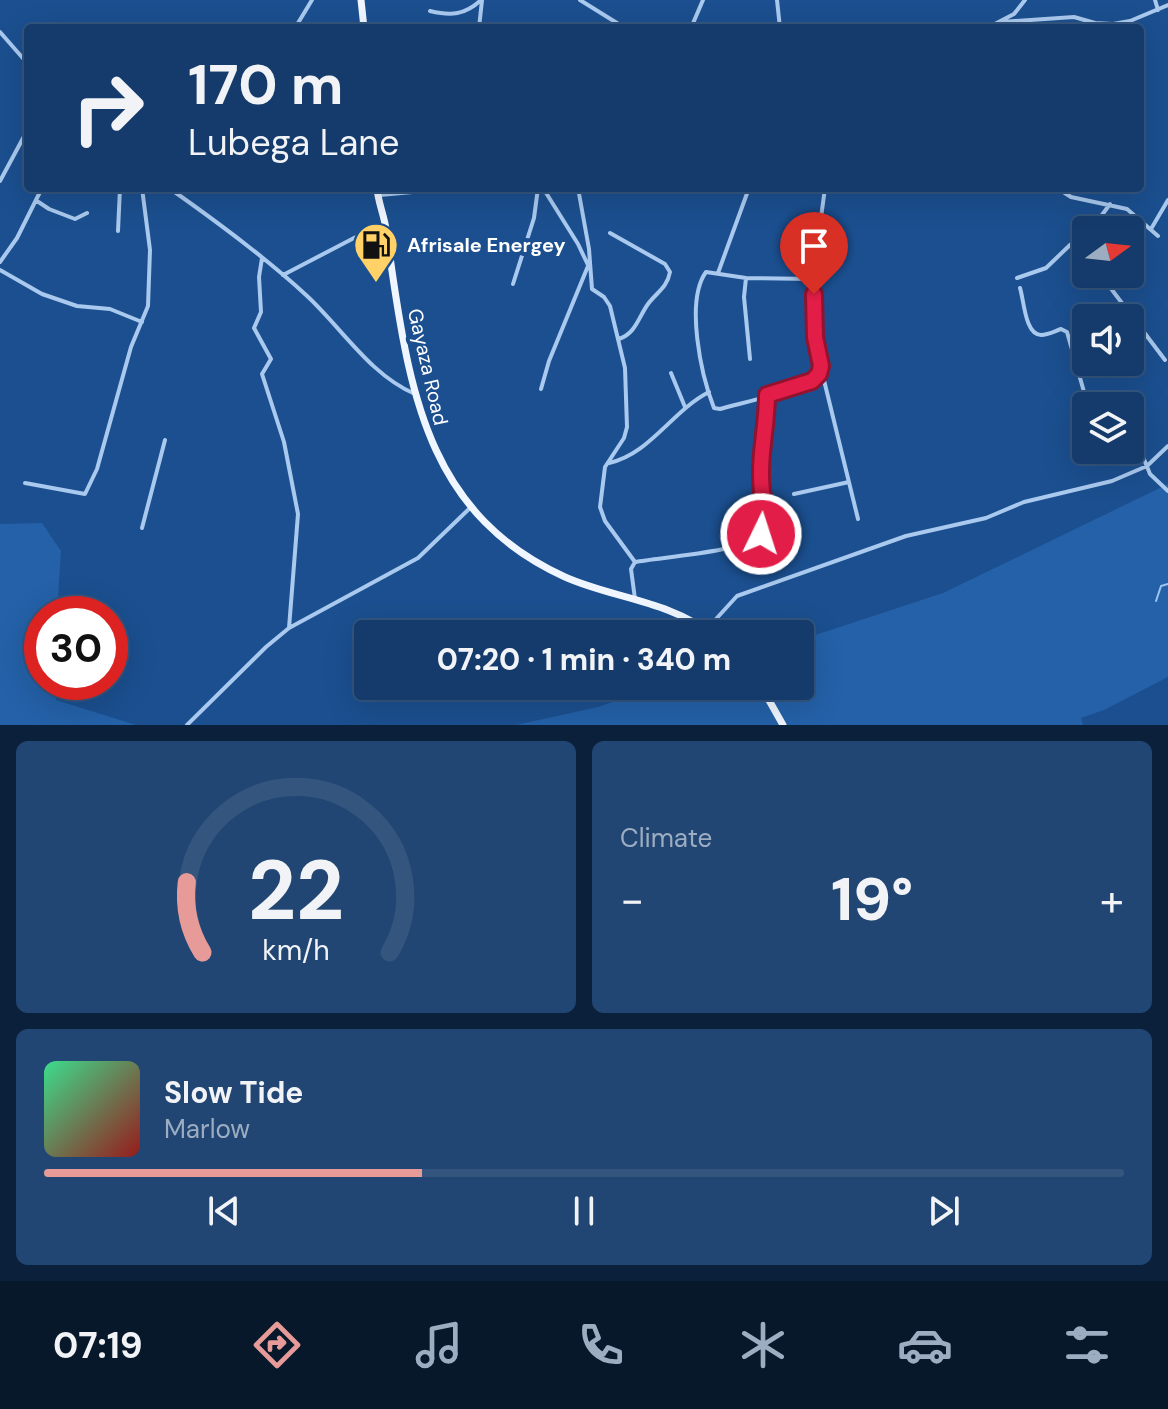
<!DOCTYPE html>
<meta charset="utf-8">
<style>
:root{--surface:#143b6b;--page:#214673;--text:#f1f3f6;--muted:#9dadc1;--line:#33557e;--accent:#e69b98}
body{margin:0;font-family:"DM Sans",sans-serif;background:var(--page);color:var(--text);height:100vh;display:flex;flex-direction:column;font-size:30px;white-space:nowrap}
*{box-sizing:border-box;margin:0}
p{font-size:26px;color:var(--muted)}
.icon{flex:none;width:44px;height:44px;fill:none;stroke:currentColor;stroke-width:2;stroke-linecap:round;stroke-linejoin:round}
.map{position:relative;height:725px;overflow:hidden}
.panel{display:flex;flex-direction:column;gap:16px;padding:16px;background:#0b203b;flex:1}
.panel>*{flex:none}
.hud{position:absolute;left:24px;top:24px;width:1120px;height:168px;border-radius:8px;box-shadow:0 8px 32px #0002,0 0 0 2px var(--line);background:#143b6b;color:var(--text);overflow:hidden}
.needle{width:52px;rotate:75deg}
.buttons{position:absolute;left:1072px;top:216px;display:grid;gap:16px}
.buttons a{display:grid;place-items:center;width:72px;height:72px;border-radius:8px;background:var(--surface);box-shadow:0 8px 32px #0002,0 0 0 2px var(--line);font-size:40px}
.speed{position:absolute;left:24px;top:596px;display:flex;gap:16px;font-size:40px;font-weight:700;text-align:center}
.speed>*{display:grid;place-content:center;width:104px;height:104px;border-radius:50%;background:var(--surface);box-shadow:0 8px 32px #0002,0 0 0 2px var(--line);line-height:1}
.speed .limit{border:12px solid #d22;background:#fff;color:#111}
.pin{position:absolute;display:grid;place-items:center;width:68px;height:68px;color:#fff;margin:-82px -34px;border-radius:50% 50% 50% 0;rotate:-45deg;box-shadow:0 0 8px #0007}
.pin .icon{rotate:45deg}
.me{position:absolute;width:88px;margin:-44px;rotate:4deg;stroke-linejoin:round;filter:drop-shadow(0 0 6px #0008)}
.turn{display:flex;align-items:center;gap:28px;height:168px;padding:0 32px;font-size:36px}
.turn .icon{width:104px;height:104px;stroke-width:2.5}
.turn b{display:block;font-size:56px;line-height:68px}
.big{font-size:60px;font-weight:800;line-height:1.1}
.panel .widget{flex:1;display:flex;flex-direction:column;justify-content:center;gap:12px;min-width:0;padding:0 28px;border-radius:12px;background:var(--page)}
.panel .dial{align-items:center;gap:0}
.dial svg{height:208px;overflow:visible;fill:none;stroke:var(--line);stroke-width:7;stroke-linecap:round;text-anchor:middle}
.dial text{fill:var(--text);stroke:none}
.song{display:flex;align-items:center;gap:24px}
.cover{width:96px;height:96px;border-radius:12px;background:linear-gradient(135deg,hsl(150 70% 55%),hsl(0 70% 35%))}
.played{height:8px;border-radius:4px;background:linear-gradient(90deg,var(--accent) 35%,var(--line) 35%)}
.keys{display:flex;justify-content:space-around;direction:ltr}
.heat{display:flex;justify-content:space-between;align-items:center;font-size:44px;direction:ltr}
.panel .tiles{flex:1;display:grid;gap:16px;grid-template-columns:1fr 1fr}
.widget:last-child{grid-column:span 2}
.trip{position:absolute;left:354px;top:620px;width:460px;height:80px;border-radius:8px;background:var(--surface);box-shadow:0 8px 32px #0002,0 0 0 2px var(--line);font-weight:800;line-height:80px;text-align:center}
.dock{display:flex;height:128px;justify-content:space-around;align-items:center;background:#08182b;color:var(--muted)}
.dock .icon{width:56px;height:56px}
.dock .active{color:var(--accent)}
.dock b{font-size:36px;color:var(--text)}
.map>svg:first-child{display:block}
.green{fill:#2461a8}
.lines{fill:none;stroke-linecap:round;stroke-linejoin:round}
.stream{stroke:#9cc4f0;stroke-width:2}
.minor{stroke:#a9c9ee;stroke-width:4}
.primary{stroke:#f0f6ff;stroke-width:7}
.route-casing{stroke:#92132f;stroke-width:20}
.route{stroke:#e11d48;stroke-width:14}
.labels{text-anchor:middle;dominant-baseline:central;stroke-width:8;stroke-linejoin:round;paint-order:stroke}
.poi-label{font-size:20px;font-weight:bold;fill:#fff;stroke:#1b4f8f;text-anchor:start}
.street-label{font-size:20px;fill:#fff;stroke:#1b4f8f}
</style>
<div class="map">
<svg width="1168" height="725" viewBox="0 0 1168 725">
<rect width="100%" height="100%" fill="#1b4f8f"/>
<path class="green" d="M1168,484V677L1104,710L1081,718L1083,725H516L598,707L662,686H800V640L943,593Z
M42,523L61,551L57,614H42V682H55L56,700L136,725H0V524Z"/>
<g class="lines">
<path class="stream" d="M1156,601L1161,586L1168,584"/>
<path class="minor" d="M580,0L625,28
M777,0L780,28
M1155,0L1158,10
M430,11C451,16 465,15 481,0
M1001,22L1074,17L1095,23L1113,24L1130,21L1168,5
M295,28L312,0
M479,28L482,0
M691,28L703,0
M987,28L1014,14L1025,0
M0,32L28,64
M0,181L28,129
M169,188C216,221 264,256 306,295C341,327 370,375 415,394
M543,188L578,244L588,265
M578,188L589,249L592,289L604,297L610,306L625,368L627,427L624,438L605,467L600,507L605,521L635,562L631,569L635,599
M1057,188L1071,197L1127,209L1158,236
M380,195L456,188
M37,201L49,209L75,219L87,213
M1151,229L1168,200
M1091,230L1110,204
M118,231L120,188
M610,233L665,264L670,272C667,288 657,292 648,304C638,318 636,333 619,339
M1075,242L1086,256
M262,258L259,277L261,312L254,328L271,359L262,374L284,442L298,514L289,628
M0,262L17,238L42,188
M0,270L42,294L77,306L110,309L142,322
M718,273L749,188
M1100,274L1165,360
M283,275L354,238L386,227
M746,278L744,297L750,359
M1017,278L1046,268L1070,245L1086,235
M814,279L746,278L706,272C685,301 701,375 714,408L720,409C739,403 812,389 819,373C822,367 820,360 819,354C813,329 813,305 814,279L813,277L825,188
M513,284L534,218L538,188
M1020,288C1024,300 1025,335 1041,335C1048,335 1055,331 1061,329L1067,332L1088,406
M821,368L858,519
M671,373L685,407
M541,389L549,361L588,266
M1130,438L1137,442L1150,474L1168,491
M609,463C650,454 672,411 709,392
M25,483L85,494L97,469L131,347L148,306L150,250L142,188
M794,494L849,482
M142,528L165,440
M635,562C661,557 745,552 760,535C772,522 763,502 762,487C759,456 767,426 767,395
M706,630L737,596L906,536L986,518L1024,502L1112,481L1147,466L1168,446
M187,725L266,647L289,628L418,558L471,507"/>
<path class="primary" d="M361,0L364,28
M377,188C378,202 384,215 386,229C388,243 390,257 392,271C411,401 433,517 565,577C612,598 670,601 711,634
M761,686L783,725"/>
</g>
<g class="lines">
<g class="route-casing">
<path id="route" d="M761,534C769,520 764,506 762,491C758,459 767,427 767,395L812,381L819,374L821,366L815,337L814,294"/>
</g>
<use href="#route" class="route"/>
</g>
<defs>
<g id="fuel-pin" transform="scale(2.3)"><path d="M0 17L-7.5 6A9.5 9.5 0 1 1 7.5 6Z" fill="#ffd166" stroke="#1b4f8f"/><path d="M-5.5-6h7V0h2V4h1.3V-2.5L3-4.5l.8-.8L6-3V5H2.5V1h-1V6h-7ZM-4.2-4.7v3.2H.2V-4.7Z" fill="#111"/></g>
</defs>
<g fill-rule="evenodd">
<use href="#fuel-pin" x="376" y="245"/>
</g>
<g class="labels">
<g class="poi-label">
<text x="407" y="245">Afrisale Energey</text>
</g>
<g class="street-label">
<text transform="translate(428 367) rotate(77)">Gayaza Road</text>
</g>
</g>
</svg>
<div class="buttons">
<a><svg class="needle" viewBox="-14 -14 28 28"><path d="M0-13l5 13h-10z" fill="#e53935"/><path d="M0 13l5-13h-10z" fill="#9dadc1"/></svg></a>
<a><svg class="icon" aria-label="sound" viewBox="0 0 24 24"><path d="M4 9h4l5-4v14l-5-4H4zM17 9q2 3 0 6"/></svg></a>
<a><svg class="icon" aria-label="layers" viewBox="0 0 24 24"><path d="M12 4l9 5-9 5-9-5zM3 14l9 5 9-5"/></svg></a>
</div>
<div class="speed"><div class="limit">30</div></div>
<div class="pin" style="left:814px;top:294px;background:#d93025"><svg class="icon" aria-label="arrive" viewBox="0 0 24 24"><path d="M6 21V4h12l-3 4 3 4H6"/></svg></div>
<svg class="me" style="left:761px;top:534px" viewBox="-20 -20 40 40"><circle r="17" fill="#e11d48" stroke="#fff" stroke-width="3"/><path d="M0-11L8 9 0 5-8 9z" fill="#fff"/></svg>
<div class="trip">07:20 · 1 min · 340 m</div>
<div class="hud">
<div class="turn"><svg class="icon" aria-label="right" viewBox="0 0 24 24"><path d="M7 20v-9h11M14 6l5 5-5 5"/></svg><div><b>170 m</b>Lubega Lane</div></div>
</div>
</div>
<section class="panel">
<div class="tiles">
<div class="widget dial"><svg viewBox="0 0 100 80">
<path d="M14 69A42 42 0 1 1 86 69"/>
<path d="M14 69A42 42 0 0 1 8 42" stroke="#e69b98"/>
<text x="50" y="56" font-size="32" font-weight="700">22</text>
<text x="50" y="72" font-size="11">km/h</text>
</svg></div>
<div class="widget"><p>Climate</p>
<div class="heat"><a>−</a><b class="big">19°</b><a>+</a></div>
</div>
<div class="widget">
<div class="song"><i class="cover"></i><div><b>Slow Tide</b><p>Marlow</p></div></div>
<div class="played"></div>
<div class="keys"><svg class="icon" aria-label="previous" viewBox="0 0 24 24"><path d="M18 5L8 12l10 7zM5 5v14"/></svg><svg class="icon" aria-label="pause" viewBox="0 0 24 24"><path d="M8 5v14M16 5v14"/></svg><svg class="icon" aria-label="next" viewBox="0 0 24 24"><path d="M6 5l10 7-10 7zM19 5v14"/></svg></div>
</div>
</div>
</section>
<nav class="dock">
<b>07:19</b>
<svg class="icon active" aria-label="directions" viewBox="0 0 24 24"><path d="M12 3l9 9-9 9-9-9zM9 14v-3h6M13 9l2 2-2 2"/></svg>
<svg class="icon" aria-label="music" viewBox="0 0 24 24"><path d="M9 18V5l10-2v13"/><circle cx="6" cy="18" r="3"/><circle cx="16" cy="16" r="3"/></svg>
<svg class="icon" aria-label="phone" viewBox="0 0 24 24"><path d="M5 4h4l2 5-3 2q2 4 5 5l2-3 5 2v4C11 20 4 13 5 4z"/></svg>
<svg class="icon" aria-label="climate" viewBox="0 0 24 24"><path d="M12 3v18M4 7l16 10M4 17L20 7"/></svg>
<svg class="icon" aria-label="car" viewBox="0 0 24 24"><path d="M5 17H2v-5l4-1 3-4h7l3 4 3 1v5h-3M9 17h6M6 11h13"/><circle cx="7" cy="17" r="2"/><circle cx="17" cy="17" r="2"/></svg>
<svg class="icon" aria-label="filters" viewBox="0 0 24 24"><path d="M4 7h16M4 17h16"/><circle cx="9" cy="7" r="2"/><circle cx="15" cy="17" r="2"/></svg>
</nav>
